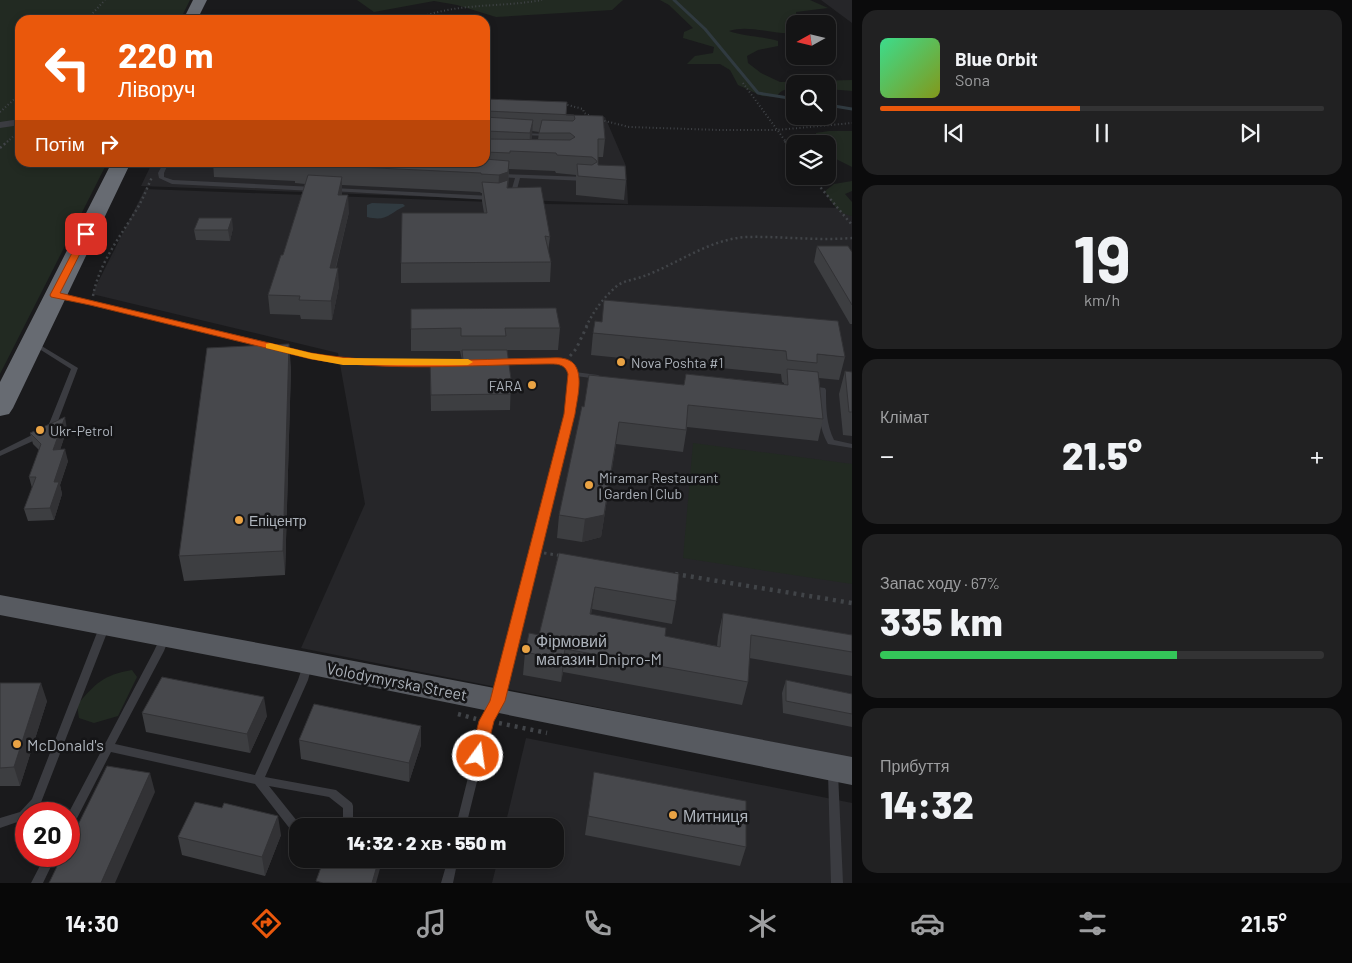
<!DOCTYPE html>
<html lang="uk">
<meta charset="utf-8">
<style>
:root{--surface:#141415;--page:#212122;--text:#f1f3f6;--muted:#9d9ea0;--line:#333334;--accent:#ea580c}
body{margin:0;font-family:Barlow,sans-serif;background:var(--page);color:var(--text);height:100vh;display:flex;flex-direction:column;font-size:19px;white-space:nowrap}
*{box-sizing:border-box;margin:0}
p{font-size:16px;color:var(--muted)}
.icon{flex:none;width:28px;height:28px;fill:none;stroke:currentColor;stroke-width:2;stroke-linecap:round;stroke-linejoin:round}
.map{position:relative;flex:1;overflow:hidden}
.panel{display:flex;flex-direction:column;gap:10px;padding:10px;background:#0b0b0c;width:500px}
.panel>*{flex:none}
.top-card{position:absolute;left:15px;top:15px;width:475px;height:152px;border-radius:15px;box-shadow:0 2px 8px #0003,0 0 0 1px var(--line);background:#ea580c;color:#fff;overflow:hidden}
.needle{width:32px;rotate:262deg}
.tools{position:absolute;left:786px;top:15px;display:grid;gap:10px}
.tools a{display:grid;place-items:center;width:50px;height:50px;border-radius:10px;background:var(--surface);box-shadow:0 2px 8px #0003,0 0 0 1px var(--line);font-size:25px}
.speed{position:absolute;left:15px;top:802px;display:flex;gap:10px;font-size:25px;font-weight:700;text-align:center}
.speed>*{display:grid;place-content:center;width:65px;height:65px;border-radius:50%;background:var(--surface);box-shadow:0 2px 8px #0003,0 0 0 1px var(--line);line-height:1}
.speed .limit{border:8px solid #d22;background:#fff;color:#111}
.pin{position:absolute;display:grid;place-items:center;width:42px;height:42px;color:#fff;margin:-21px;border-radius:10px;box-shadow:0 2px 8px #0006}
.me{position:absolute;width:55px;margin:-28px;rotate:14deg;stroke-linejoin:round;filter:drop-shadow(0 0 4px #0008)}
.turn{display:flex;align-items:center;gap:18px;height:105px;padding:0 20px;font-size:22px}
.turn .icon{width:65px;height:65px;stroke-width:2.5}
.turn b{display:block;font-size:35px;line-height:42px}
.then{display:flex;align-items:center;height:48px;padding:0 20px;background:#0003;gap:10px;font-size:19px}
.big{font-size:38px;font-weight:800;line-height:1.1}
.panel .widget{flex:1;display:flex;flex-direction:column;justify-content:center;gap:8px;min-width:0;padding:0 18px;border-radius:15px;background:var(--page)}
.panel .dial{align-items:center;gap:0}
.dial b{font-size:65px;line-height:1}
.song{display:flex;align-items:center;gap:15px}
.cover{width:60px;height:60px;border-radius:8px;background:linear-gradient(135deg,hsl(150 70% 55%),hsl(70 70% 35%))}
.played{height:5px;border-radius:2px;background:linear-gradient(90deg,var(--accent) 45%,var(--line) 45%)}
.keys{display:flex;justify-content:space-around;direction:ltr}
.heat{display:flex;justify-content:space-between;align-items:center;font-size:28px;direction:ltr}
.charge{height:8px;border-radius:4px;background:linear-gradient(90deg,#34c759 67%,var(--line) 0)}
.trip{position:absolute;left:289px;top:818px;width:275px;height:50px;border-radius:15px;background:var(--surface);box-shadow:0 2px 8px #0003,0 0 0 1px var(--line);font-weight:800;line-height:50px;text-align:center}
.menu{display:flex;height:80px;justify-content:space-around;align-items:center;background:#080808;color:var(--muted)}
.menu .icon{width:35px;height:35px}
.menu .on{color:var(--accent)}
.menu b{font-size:22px;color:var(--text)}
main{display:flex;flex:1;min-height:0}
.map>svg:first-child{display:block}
.built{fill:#262629}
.green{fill:#222a22}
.water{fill:#303a40}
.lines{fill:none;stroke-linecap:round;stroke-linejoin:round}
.stream{stroke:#303a40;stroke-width:3}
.path-far3{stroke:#414448;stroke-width:2;stroke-dasharray:1 2.5;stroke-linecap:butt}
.path-far2{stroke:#414448;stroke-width:2.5;stroke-dasharray:2 3;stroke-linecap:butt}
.path-far1{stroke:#414448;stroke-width:3;stroke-dasharray:2.5 4;stroke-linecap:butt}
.path{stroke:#414448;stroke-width:4.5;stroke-dasharray:3 5;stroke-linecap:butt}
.lane{fill:#3b3c41;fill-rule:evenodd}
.street{fill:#3b3c41;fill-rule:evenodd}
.primary{fill:#575a60;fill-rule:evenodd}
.highway{fill:#676b72;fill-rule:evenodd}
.wall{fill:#3d3e41;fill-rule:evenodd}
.shaded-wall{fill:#323235}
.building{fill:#47484c;stroke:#323235}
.route{fill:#ea580c;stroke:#983908}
.slow{fill:#f59e0b}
.poi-dot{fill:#eaa344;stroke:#151517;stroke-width:2}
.labels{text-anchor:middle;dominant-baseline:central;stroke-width:5;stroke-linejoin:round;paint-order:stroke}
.poi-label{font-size:14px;fill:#adb3bb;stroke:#151517;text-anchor:start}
.near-poi-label{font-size:16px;fill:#adb3bb;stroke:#151517;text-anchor:start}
.near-street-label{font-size:16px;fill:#adb3bb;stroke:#151517}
</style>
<main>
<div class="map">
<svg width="852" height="883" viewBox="0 0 852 883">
<rect width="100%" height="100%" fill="#1a1a1c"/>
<path class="built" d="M821,0H852V23Z
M485,113L605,117L626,166L628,204L141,186L152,163L485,162Z
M145,189L544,204L852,208V758L301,648L365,504L338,353L92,294Z
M526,738L852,803V883H492L498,859H555V826H505Z"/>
<path class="green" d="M0,0H190L180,20H20V162L107,163L0,374Z
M357,0H623L612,10L496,17L457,5L434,1L374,12Z
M660,0H810L828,8L796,12L798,24H795L794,33C773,35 749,24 729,31C745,37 762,36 778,41V46L758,50L747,56L748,63L761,73L780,82L852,80V91L828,89V84H795V89C787,89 780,89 777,97L762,96L738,85L730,70L720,64H687L695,56L713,53L714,47L683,38L684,32L693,28L669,5Z
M829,131H852V167L836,159H828V144H815L816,133Z
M852,181V191L845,194L852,202V216C838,214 831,202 825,191L834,184Z
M693,443L852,464V584L683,558Z
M132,670L137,677L118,716L94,723L79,718L77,705C96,683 103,675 132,670Z"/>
<path class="water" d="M372,203L403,204L405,206C389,213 388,222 367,217V205Z"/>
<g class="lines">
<path class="stream" d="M674,0L705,29L758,93L795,99
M828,105L852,109"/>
<path class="path-far3" d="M77,20L91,15L105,0
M414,20C455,2 499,8 542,0
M743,83L786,142
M564,104L583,109L584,113L593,117
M0,112L20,94
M601,120L629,127L720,130H777L852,123
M7,142L17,133"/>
<path class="path-far2" d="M785,141L795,155
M0,148L8,141
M811,176L852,225
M93,296C99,263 120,237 137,209C143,199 147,188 152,177
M586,327C594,310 604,297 618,285C626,280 638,279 647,275C678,263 711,239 746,237C781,236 816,241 852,238"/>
<path class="path-far1" d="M570,356L576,349L587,326
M544,553L563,556"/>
<path class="path" d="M675,574L852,603
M458,714L476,719
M499,723L547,733"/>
<path class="lane" d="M520,133L548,134L550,135L548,136L522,135H520Z
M164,162H169L164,173V177L173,180L314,187L317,189L314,191L172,184L159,178L158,173Z
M500,174L586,177L589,179L586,181L520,178L516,193L510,196L507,194L511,192L515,178L498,177L497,176Z
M333,188L491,196L494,198L491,200L331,191V189Z
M57,294L185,323L300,352L328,358L367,361L438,360L441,362L438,364C407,365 375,367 343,364C303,360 264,346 225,336C169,322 111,311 55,297L54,296Z
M35,342L78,368L55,429L51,431L47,429L71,369L33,345L32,344Z
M500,359L564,360L571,365L575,372L598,375L601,377L598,379L576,376L577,385L573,414L502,701L492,721L466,826H456L482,721L492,701L565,414C568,398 576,377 562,364L498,362L497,361L498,360Z
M810,386L825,388L826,390C826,407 826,424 834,440L852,444V448L828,444C819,428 818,410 818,392L808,389L806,388Z
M38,432H44L45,434L44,436L0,456V451Z
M105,622L108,623L110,625L40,805L32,814H26V819L0,828V818L20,812L32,799L100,625L102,623Z
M164,635L167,636L169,638L164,651L115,744L255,775L298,680L304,662L307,661L310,662L312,665L308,680L265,777L336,790L352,803L353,806V826H343V808L329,797L269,786L301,826H298V836L294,834L255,784L111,752L73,826L69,828L68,814L154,651L161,636Z
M833,769L837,770L838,773L843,883H831L828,773L829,770Z
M45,856H56L43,883H31Z
M448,859H458L453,883H441Z"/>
<path class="street" d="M20,119V125L0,128V122Z"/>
<path class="primary" d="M0,595L307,652L852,757V785L307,674L0,615Z"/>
<path class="highway" d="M193,0H207L197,20H183Z
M112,162H131L13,408L9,414L0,416V382Z"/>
</g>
<path class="wall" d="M485,99L566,115L603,116L605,139L603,157H598V165L626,180L624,200L576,195V175L556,173L555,171L509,169L508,188L550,237L548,252L551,262L550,282L401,283V263L484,213L482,201V193H481L480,192L342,185V195L349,212L336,268L339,286L332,320L301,319L300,315L270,314L268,295L283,255L305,184L295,183V181L214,177L213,162H485ZM532,131L539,132L538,140H531Z
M233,228L230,241L196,240L194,230Z
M817,246L852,252V324H850L814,262Z
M411,309L560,328L558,350H507L511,379L510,410L431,411L430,360H462L460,351H411Z
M593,333L845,357L839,380L819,378L823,419L818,441L687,427L683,452L616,444L601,537L582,542L557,538L559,515L584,407L684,385L686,374L784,384V383L782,382L781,374L591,355Z
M291,367L285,575L184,581L179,556Z
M845,371L852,372V436L843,435L839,394Z
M67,429L60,450L68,461L60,485L62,494L54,520L28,521L24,509L32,488L29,477L39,450L33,444L30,433Z
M559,553L676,601L672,624L592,609L591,614L665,636L717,646L718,636L723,613L852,635V676L749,658L748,682L742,705L563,672L561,682L523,675L525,652L539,635Z
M786,680L852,694V727L783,713L782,693Z
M0,683L47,701L20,786H0Z
M142,713L267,716L250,753L146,732Z
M421,726V745L409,782L301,759L299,740Z
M594,772L746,847L740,866L585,835Z
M281,835L265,876L182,855L178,837Z"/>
<path class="shaded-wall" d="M533,120L532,138L529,151L530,133Z
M509,161L508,191L498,194L499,175Z
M342,177V194L339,212L338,195Z
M348,195L349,212L331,286L330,268Z
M232,218L233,228L230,241L228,230Z
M338,268L339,286L332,320L331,301Z
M289,344L291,367L285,575L283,551Z
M65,417L67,429L56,462L53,450Z
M619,422L601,537L582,542L585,519Z
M65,449L68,461L60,485L62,494L54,520L50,508L54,482Z
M595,587L592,609L587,636L590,614Z
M565,649L563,672L561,682L563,660Z
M41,683L47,701L20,786L14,767Z
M264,697L267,716L250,753L247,734Z
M421,726V745L409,782V763Z
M150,773L155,792L115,883H101Z
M278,816L281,835L265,876L262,857Z
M379,859H381V865L376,883H372Z"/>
<path class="building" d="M485,99L567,102L566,115L603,116L605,139H598V165L625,166L626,180L578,176L577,164L592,165L597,162L596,160L592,157L557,155L556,153L510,151V153L485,152V137L486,139L570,140L575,137L570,133H539L542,120L573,121L575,119L574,115L486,111L485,112Z
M485,116V117L533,120L530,133L486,131L485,132Z
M485,159L509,161L508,172L499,175L481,174V173L294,164L295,162H485Z
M308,175L342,177L338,195H348L330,268H338L331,301L299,300L300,296L268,295L281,255H283Z
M508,180L507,188L541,187L550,237L545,236L551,262L401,263L402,213H487L482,182L499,183Z
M199,218H232L228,230H194Z
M817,246H848L852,252V305Z
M604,300L838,321L845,357L817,354V363L787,360L786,351L593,333L595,321L602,322Z
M556,308L560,328H505L506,336H461V328L411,329V309Z
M289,344L283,551L179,556L207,348Z
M462,350H507L511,379H509L511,394L431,395L430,360H463Z
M787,369L818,372L823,419L688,405L686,430L619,422L604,515L585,519L559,515L582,406L584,407L589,375L684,385L686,374L788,385Z
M845,371L852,372V412H849Z
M65,417L53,450L65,449L54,482H59L50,508L24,509L36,477H29L41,444L30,433Z
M559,553L679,574L676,601L595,587L590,614L666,628L665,636L720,647L723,613L852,635V652L751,635L748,682L565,649L563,660L525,652L529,633L539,635Z
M162,677L264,697L247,734L142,713Z
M786,680L852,694V714L786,701Z
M0,683H41L14,767L0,768Z
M314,704L421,726L409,763L299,740Z
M107,766L150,773L101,883H49L62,856H69V843Z
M594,772L746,801V847L588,816Z
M195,802L222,808L224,803L278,816L262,857L178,837Z
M324,859H379L372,883H323L316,881Z"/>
<path class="route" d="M86,231L90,234L60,293L311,353C388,366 468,359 546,358C552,358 560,357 566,359C587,365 577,398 575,414L505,701L494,721L484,761L478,762L473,761L470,756L479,721L490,701L564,414L568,374C565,363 556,364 546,364C468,365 388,372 311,359L90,305L51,297L50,295L82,234Z"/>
<path class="slow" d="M270,343L311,353L343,358L468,359L473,362L468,365H343L311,359L266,348V344Z"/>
<g class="poi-dot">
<circle cx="621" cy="362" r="5"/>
<circle cx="532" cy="385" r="5"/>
<circle cx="40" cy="430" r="5"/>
<circle cx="589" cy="485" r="5"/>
<circle cx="239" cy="520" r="5"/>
<circle cx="526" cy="649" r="5"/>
<circle cx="17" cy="744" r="5"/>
<circle cx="673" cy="815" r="5"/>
</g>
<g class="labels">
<g class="poi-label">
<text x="631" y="362">Nova Poshta #1</text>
<text x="522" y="385" text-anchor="end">FARA</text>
<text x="50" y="430">Ukr-Petrol</text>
<text x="599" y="477">Miramar Restaurant<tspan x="599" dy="16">| Garden | Club</tspan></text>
<text x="249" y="520">Епіцентр</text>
</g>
<g class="near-poi-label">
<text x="536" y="640">Фірмовий<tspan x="536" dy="18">магазин Dnipro-M</tspan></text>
<text x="27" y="744">McDonald's</text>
<text x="683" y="815">Митниця</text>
</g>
<g class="near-street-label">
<text transform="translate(397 681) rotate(11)">Volodymyrska Street</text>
</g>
</g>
</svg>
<div class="tools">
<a><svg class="needle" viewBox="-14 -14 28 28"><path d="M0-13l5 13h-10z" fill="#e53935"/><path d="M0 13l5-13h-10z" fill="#9d9ea0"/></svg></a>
<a><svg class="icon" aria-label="search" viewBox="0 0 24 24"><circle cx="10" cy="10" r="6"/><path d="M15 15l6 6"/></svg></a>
<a><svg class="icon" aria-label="layers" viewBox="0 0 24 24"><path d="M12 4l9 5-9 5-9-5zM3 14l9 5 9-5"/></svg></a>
</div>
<div class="speed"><div class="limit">20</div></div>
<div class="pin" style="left:86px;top:234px;background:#d93025"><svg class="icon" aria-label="arrive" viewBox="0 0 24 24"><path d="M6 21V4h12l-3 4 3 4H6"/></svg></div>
<svg class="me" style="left:478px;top:756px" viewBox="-20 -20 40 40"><circle r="17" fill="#ea580c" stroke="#fff" stroke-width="3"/><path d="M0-11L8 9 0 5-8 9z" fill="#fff"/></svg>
<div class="trip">14:32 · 2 хв · 550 m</div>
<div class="top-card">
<div class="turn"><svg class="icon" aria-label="left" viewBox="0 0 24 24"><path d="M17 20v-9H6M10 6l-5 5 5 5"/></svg><div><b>220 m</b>Ліворуч</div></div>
<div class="then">Потім<svg class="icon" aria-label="right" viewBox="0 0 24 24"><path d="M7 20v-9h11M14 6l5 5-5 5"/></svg></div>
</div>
</div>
<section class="panel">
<div class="widget">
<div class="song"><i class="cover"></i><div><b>Blue Orbit</b><p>Sona</p></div></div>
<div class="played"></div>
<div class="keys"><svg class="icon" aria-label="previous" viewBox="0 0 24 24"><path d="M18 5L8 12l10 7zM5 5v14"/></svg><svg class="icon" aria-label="pause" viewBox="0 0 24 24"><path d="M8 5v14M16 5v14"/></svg><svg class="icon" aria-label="next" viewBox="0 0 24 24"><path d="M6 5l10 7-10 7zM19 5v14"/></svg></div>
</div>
<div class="widget dial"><b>19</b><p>km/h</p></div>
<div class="widget"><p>Клімат</p>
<div class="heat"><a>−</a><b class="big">21.5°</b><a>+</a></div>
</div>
<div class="widget"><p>Запас ходу · 67%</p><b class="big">335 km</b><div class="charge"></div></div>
<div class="widget"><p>Прибуття</p><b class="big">14:32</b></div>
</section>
</main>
<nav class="menu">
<b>14:30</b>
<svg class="icon on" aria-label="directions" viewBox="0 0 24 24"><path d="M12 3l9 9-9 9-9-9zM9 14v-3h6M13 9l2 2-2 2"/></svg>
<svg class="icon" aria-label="music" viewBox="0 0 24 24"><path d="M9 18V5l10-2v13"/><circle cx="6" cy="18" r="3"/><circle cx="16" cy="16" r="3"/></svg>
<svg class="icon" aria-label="phone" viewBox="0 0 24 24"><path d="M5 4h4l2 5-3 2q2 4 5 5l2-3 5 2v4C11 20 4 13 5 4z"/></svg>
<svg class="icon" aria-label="climate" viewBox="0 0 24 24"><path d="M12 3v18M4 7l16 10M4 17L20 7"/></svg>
<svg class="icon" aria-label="car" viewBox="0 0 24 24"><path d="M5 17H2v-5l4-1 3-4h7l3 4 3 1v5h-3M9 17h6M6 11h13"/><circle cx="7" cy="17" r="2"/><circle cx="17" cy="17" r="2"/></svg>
<svg class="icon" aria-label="filters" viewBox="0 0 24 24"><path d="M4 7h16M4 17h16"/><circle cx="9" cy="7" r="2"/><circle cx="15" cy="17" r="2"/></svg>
<b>21.5°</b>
</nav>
